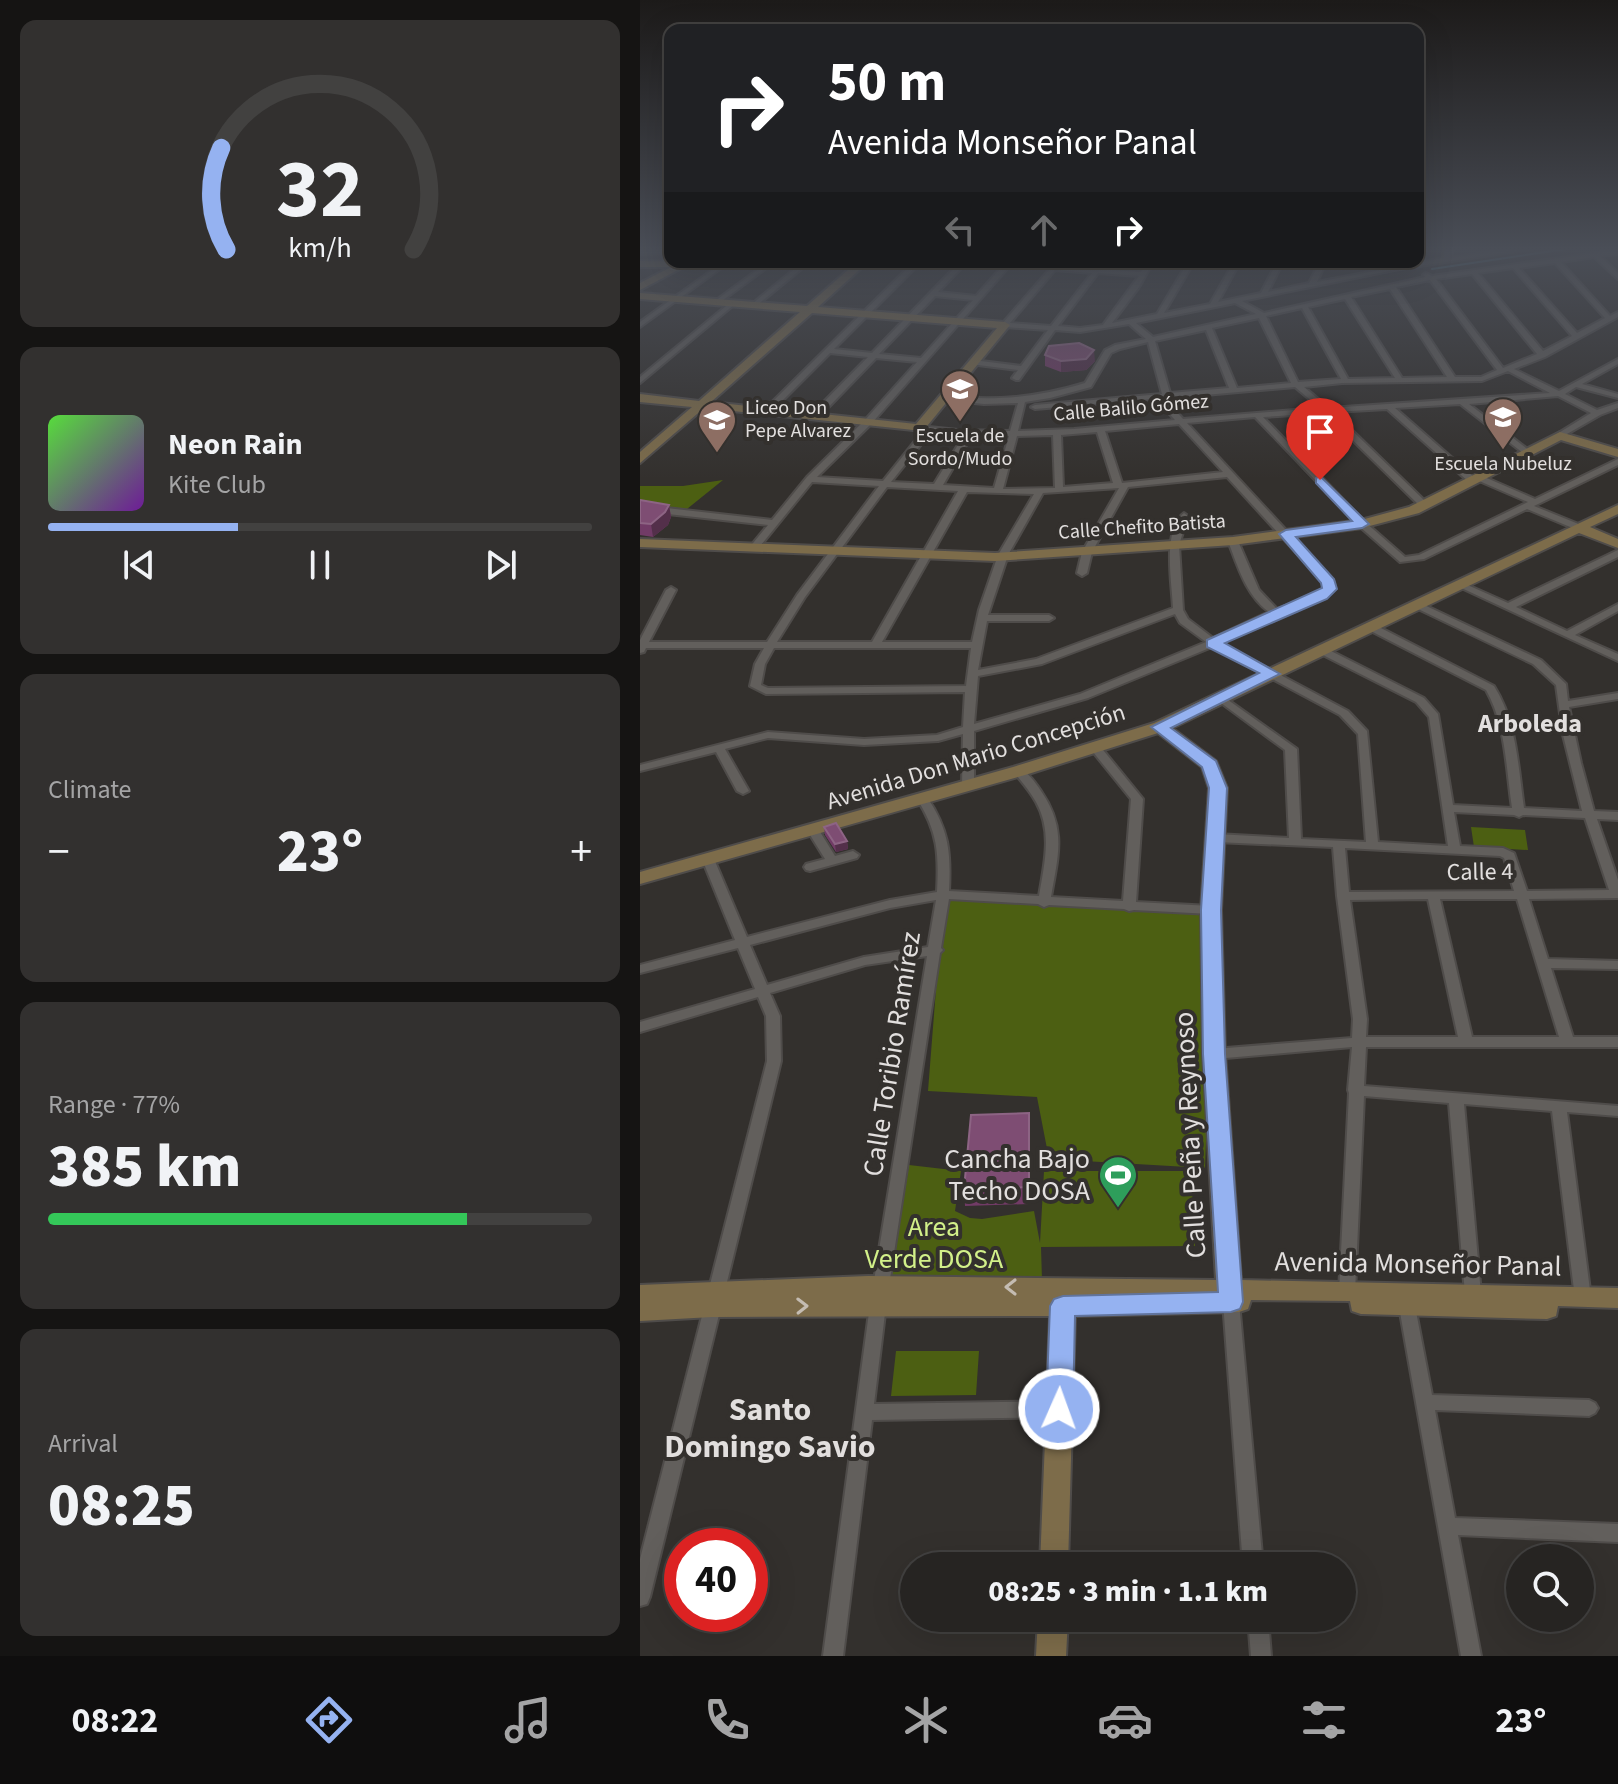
<!DOCTYPE html>
<meta charset="utf-8">
<style>
:root{--surface:#262422;--page:#32302f;--text:#f1f3f6;--muted:#a4a4a5;--line:#424140;--accent:#95b2f1}
body{margin:0;font-family:"Source Sans 3",sans-serif;background:var(--page);color:var(--text);height:100vh;display:flex;flex-direction:column;font-size:30px;white-space:nowrap}
*{box-sizing:border-box;margin:0}
p{font-size:26px;color:var(--muted)}
.icon{flex:none;width:44px;height:44px;fill:none;stroke:currentColor;stroke-width:2;stroke-linecap:round;stroke-linejoin:round}
.map{position:relative;flex:1;overflow:hidden}
.drawer{display:flex;flex-direction:column;gap:20px;padding:20px;background:#151413;width:640px}
.drawer>*{flex:none}
.guide{position:absolute;left:24px;top:24px;width:760px;height:244px;border-radius:16px;box-shadow:0 8px 32px #0002,0 0 0 2px var(--line);background:#202124;color:#fff;overflow:hidden}
.fabs{position:absolute;left:866px;top:1544px;display:grid;gap:16px}
.fabs a{display:grid;place-items:center;width:88px;height:88px;border-radius:50%;background:var(--surface);box-shadow:0 8px 32px #0002,0 0 0 2px var(--line);font-size:40px}
.speed{position:absolute;left:24px;top:1528px;display:flex;gap:16px;font-size:40px;font-weight:700;text-align:center}
.speed>*{display:grid;place-content:center;width:104px;height:104px;border-radius:50%;background:var(--surface);box-shadow:0 8px 32px #0002,0 0 0 2px var(--line);line-height:1}
.speed .limit{border:12px solid #d22;background:#fff;color:#111}
.pin{position:absolute;display:grid;place-items:center;width:68px;height:68px;color:#fff;margin:-82px -34px;border-radius:50% 50% 50% 0;rotate:-45deg;box-shadow:0 0 8px #0007}
.pin .icon{rotate:45deg}
.me{position:absolute;width:88px;margin:-44px;rotate:2deg;stroke-linejoin:round;filter:drop-shadow(0 0 6px #0008)}
.turn{display:flex;align-items:center;gap:28px;height:168px;padding:0 32px;font-size:36px}
.turn .icon{width:104px;height:104px;stroke-width:2.5}
.turn b{display:block;font-size:56px;line-height:68px}
.lanes{display:flex;align-items:center;height:76px;padding:0 32px;background:#0003;justify-content:center;gap:40px;direction:ltr}
.lanes .off{opacity:.35}
.big{font-size:60px;font-weight:800;line-height:1.1}
.drawer .tile{flex:1;display:flex;flex-direction:column;justify-content:center;gap:12px;min-width:0;padding:0 28px;border-radius:16px;background:var(--page)}
.drawer .dial{align-items:center;gap:0}
.dial svg{height:208px;overflow:visible;fill:none;stroke:var(--line);stroke-width:7;stroke-linecap:round;text-anchor:middle}
.dial text{fill:var(--text);stroke:none}
.song{display:flex;align-items:center;gap:24px}
.cover{width:96px;height:96px;border-radius:12px;background:linear-gradient(135deg,hsl(110 70% 55%),hsl(280 70% 35%))}
.played{height:8px;border-radius:4px;background:linear-gradient(90deg,var(--accent) 35%,var(--line) 35%)}
.keys{display:flex;justify-content:space-around;direction:ltr}
.heat{display:flex;justify-content:space-between;align-items:center;font-size:44px;direction:ltr}
.charge{height:12px;border-radius:6px;background:linear-gradient(90deg,#34c759 77%,var(--line) 0)}
.trip{position:absolute;left:260px;top:1552px;width:456px;height:80px;border-radius:40px;background:var(--surface);box-shadow:0 8px 32px #0002,0 0 0 2px var(--line);font-weight:800;line-height:80px;text-align:center}
.tab-bar{display:flex;height:128px;justify-content:space-around;align-items:center;background:#0f0e0e;color:var(--muted)}
.tab-bar .icon{width:56px;height:56px}
.tab-bar .current{color:var(--accent)}
.tab-bar b{font-size:36px;color:var(--text)}
main{display:flex;flex:1;min-height:0}
.map>svg:first-child{display:block}
.green{fill:#4c5f12}
.lines{fill:none;stroke-linecap:round;stroke-linejoin:round}
.stream{stroke:#497d92;stroke-width:2}
.street-casing{stroke:#4f4c4a;stroke-width:4}
.secondary-casing{stroke:#4f4c4a;stroke-width:4}
.street{fill:#625f5c;fill-rule:evenodd}
.secondary{fill:#7d6c4a;fill-rule:evenodd}
.wall{fill:#713b66}
.shaded-wall{fill:#532f4a}
.building{fill:#7e4d73;stroke:#8d6484;stroke-width:2}
.oneway{stroke:#c4bcb2}
.route{fill:#95b2f1;stroke:#61749d;stroke-width:2}
.labels{text-anchor:middle;dominant-baseline:central;stroke-width:8;stroke-linejoin:round;paint-order:stroke}
.far-poi-label{font-size:20px;fill:#e2dfde;stroke:#33302d}
.far-street-label{font-size:20px;fill:#e2dfde;stroke:#33302d}
.street-label{font-size:24px;fill:#e2dfde;stroke:#33302d}
.neighbourhood-label{font-size:26px;font-weight:bold;fill:#e2dfde;stroke:#33302d}
.near-street-label{font-size:28px;fill:#e2dfde;stroke:#33302d}
.near-poi-label{font-size:28px;fill:#e2dfde;stroke:#33302d;text-anchor:end}
.near-park-label{font-size:28px;fill:#d2f089;stroke:#33302d}
.near-neighbourhood-label{font-size:32px;font-weight:bold;fill:#e2dfde;stroke:#33302d}
</style>
<main>
<section class="drawer">
<div class="tile dial"><svg viewBox="0 0 100 80">
<path d="M14 69A42 42 0 1 1 86 69"/>
<path d="M14 69A42 42 0 0 1 12 30" stroke="#95b2f1"/>
<text x="50" y="56" font-size="32" font-weight="700">32</text>
<text x="50" y="72" font-size="11">km/h</text>
</svg></div>
<div class="tile">
<div class="song"><i class="cover"></i><div><b>Neon Rain</b><p>Kite Club</p></div></div>
<div class="played"></div>
<div class="keys"><svg class="icon" aria-label="previous" viewBox="0 0 24 24"><path d="M18 5L8 12l10 7zM5 5v14"/></svg><svg class="icon" aria-label="pause" viewBox="0 0 24 24"><path d="M8 5v14M16 5v14"/></svg><svg class="icon" aria-label="next" viewBox="0 0 24 24"><path d="M6 5l10 7-10 7zM19 5v14"/></svg></div>
</div>
<div class="tile"><p>Climate</p>
<div class="heat"><a>−</a><b class="big">23°</b><a>+</a></div>
</div>
<div class="tile"><p>Range · 77%</p><b class="big">385 km</b><div class="charge"></div></div>
<div class="tile"><p>Arrival</p><b class="big">08:25</b></div>
</section>
<div class="map">
<svg width="978" height="1656" viewBox="0 0 978 1656">
<rect width="100%" height="100%" fill="#33302d"/>
<path class="green" d="M83,480L47,509L0,504V486H43Z
M831,827L885,830L888,850L834,847Z
M303,900L564,911L573,962L565,1168L409,1159L397,1097L288,1091Z
M269,1165L321,1171L315,1211L330,1218L342,1219L394,1211L400,1243L404,1171H551L555,1246L401,1247L402,1280L251,1277Z
M256,1351H339L336,1395L251,1396Z"/>
<g class="lines">
<path class="stream" d="M792,269L939,247"/>
<g class="street-casing">
<path id="street" d="M808,247H814L810,258L887,247H902L754,270L602,301L624,313L785,277L783,275L786,273L792,276L978,250V254L960,256L978,273V279L954,257L921,262L970,316L978,312V317L905,357L874,369L919,391L978,359V364L942,384L978,394V398L936,387L925,394L957,410L978,403V408L960,415L920,438H917V434L951,413L918,396L829,404L890,451V455L887,456L820,404L755,408L835,478L842,476L895,499L978,459V465L894,506L941,525V529H935L887,509L784,559L760,562L719,526L615,417L547,423L694,582L695,589L685,598L640,615L580,643L708,711L727,731L738,842L808,846L789,717L776,702L679,653L678,651L679,649H687L784,698L798,714L813,805L872,808C866,768 866,725 846,690L727,629V625H735L854,686C877,722 878,767 884,808L942,811L923,735L916,685L893,664L774,607V603H780L901,660L926,684L928,701L978,693V699L929,707L941,763L954,811L978,812V820L957,819L978,880V898L889,899L908,959L978,961V969L911,968L933,1037H978V1047H726L724,1086L978,1106V1116L927,1112L951,1298L949,1303L943,1305L937,1303L935,1298L912,1111L824,1104L841,1294L839,1299L833,1301L827,1299L825,1294L809,1103L724,1096L715,1292L713,1297L707,1299L701,1297L699,1292L709,1093L708,1090L712,1047L574,1059L569,1057L567,1054L569,1051L574,1049L712,1038L713,1019L697,896L693,847L576,842L570,838L576,834L649,838L645,750L577,700L576,698L577,696L581,695L657,749L661,839L726,842L718,734L700,715L572,647L448,698L334,731V786L328,789L322,786L323,734L298,741L224,745L128,738L85,749L109,791L103,794L97,791L76,752L0,771V765L128,732L224,739L297,735L323,727L325,692L126,694L110,686L115,664L124,648H6L4,652L0,653V640L26,590L31,587L36,590L9,642H127L157,595L239,486L172,482L117,550L114,551L109,548L128,525L0,511V505L132,520L167,477L225,420L277,362L236,358L177,419H171V415L228,357L190,353L129,414L122,412L274,262H281L194,349L232,353L320,262H327L298,292L336,296L366,262H373L231,424L177,477L243,481L283,431L276,430V426H279L318,430L370,431L378,403L344,404L304,400L300,398L304,396C356,401 395,398 445,383L465,350L475,345L506,339L489,324L440,332L415,330L379,380H376L372,378L378,370L330,364V360H333L381,366L408,330L365,327L361,325L415,263H419L418,266L455,269L460,262H466L461,269L501,272L507,262H513L499,287L472,323L517,314L548,262H554L524,313L570,304L594,262H600L578,302L621,293L637,262H643L628,292L669,283L680,262H686L677,282L803,258ZM915,263L965,318L937,333L879,268ZM873,268L932,336L903,351L838,273ZM415,270L452,273L411,326L370,323ZM458,273L499,276L463,325L440,328L418,326ZM832,274L897,354L863,368L796,279ZM790,280L857,370L841,377H815L756,287ZM750,289L807,377L762,378L711,297ZM295,296L333,300L281,358L239,354ZM705,299L755,378L708,379L668,307ZM595,303L616,314L513,337L496,323ZM662,308L701,379L658,382L626,316ZM619,318L651,383L597,388L572,328ZM566,330L589,388L530,393L515,341ZM508,342L522,394L395,405L391,407L395,409L524,398L527,411L535,420L434,429L378,431L385,402L410,398L451,387L471,353L480,349ZM868,371L910,393L689,408L664,387L702,383L842,381ZM655,387L680,408L543,419L535,410L531,398ZM747,409L830,483H836L837,480L888,502L779,555L765,557L725,522L623,417L685,413L781,507H787V503L693,412ZM539,424L583,472L482,483L465,431ZM291,432L324,435L294,484L251,482ZM457,432L473,483L423,487L421,435ZM332,435L369,436L354,488L303,485ZM413,435L415,488L363,489L377,436ZM587,477L684,583L685,588L679,594L637,609L619,590L598,541L593,538L590,539L588,541C598,567 606,595 629,612L573,638L548,619L543,610L539,545L548,516L544,513C522,530 532,583 533,608L396,659L338,670L347,621H409L414,618L409,615H348L368,555L403,493L479,488L442,552L437,573L442,576L447,573L452,552L488,487ZM247,487L318,491L232,642H137L165,597ZM327,492L394,494L358,555L339,610L332,642H242ZM535,614L540,623L566,642L440,694L334,724L338,676L402,664ZM134,648H331L326,686L128,688L121,685L125,664ZM814,812L874,815L879,817L883,815L945,818L969,890L887,891L874,853L863,848L820,846ZM705,848L860,856L864,858L874,891L709,892ZM788,899L818,1037H726L727,1019L710,900ZM800,899H877L919,1037H832Z
M30,249V253L0,254V250Z
M163,262H170L116,306H112V304Z
M82,263L85,265L84,266L0,327V322Z
M124,265L129,266L79,303H75V301Z
M91,302L96,303L0,383V377Z
M978,550V557L876,607L927,631L978,604V611L935,635L978,654V661L815,585L820,582L823,583L868,603Z
M455,744L459,745L503,799L496,902L571,906L577,910L571,914L494,910L489,911L484,909L409,905L404,907L398,904L309,899L301,948L303,950L300,953L246,1305L234,1404L419,1401L425,1404L428,1409L425,1414L419,1417L232,1420L203,1656H183L230,1305L287,956L225,965L130,993L140,1016L141,1061L10,1597L7,1604L0,1606V1559L127,1061L126,1016L118,997L0,1032V1022L115,989L98,948L0,973V965L95,940L62,859L68,855L74,859L107,937L250,900L297,892C299,854 298,832 277,799L283,795L287,797C309,830 311,852 309,891L399,896C404,865 413,832 396,802C390,791 381,781 373,771L379,768C388,772 395,782 401,791C427,829 418,855 411,897L483,901L491,799L449,747ZM296,900L288,947L224,957L127,985L110,945L250,908Z
M173,826L177,827L195,856L213,851L219,855L217,858L170,871L166,870L164,867L166,864L185,859L167,830Z
M766,1294L772,1296L774,1301L792,1395L949,1400L955,1403L958,1408L955,1413L949,1416L795,1410L815,1518L978,1524V1542L818,1535L841,1656H821L758,1301L760,1296Z
M591,1295L597,1297L599,1302L623,1566H603L583,1302L585,1297Z
M608,1618H628L631,1656H611Z"/>
</g>
<g class="secondary-casing">
<path id="secondary" d="M0,261L53,262L0,290V283L31,267H0Z
M217,262H228L178,307L365,322L370,325L283,431L64,408L0,463V452L52,407L0,402V394L59,401L160,312L0,299V293L167,306ZM172,313L357,328L276,424L71,402Z
M920,432L978,449V457L921,440L779,513L722,528L593,545L355,561L0,547V539L355,553L593,537L721,520L769,507Z
M978,505V514L950,527L978,539V548L939,533L532,728L576,761L587,788L581,910L585,1054L601,1280L978,1288V1308L918,1306L916,1316L907,1319L721,1314L712,1311L710,1301L611,1300L608,1309L599,1312L435,1316L428,1566H400L410,1316L72,1317L0,1321V1285L228,1276L576,1280L563,1054L561,910L569,788L562,767L518,733L385,775L0,884V872L373,767L514,723Z
M398,1618H428L426,1656H396Z"/>
</g>
<use href="#street" class="street"/>
<use href="#secondary" class="secondary"/>
</g>
<path class="wall" d="M405,355L455,361L446,370L421,372L405,366Z
M0,500L29,505L31,517L28,525L13,537L0,535Z
M184,827L207,841L208,849L196,852L185,835Z
M389,1130V1204L325,1206L324,1189Z"/>
<path class="shaded-wall" d="M454,350L455,361L446,370L421,372V361Z
M29,505L31,517L28,525L13,537L11,524Z
M207,841L208,849L196,852L195,844Z"/>
<path class="building" d="M439,343L454,350L446,359L421,361L405,355L409,346Z
M0,500L29,505L25,512L11,524L0,523Z
M196,823L207,841L195,844L184,827Z
M389,1113V1187L324,1189L331,1115Z"/>
<defs><path id="oneway-chevron" d="M-2-3.5L2.5 0L-2 3.5" fill="none" stroke-width="1.6" stroke-linecap="round" stroke-linejoin="round" transform="scale(2)"/></defs>
<g class="oneway">
<use href="#oneway-chevron" transform="translate(371 1287) rotate(-180)"/>
<use href="#oneway-chevron" transform="translate(162 1306) rotate(-1)"/>
</g>
<linearGradient id="sky" x2="0" y2="1"><stop stop-color="#1c1a19"/><stop offset="0.52" stop-color="#4a4e57"/><stop offset="1" stop-color="#4a4e57" stop-opacity="0"/></linearGradient>
<rect width="978" height="479" fill="url(#sky)"/>
<path class="route" d="M680,476L729,524L722,528L656,537L694,579L697,589L687,599L585,643L640,674L531,728L576,761L587,788L581,910L585,1054L603,1302L600,1309L591,1312L435,1316L433,1409L429,1418L419,1421L410,1418L406,1409L410,1306L414,1299L423,1296L578,1292L563,1054L561,910L569,788L562,767L511,727L619,673L567,647V640L682,588L681,583L639,534L646,530L712,521L676,483V478Z"/>
<defs>
<g id="school-pin" transform="scale(2)"><path d="M0 17L-7.5 6A9.5 9.5 0 1 1 7.5 6Z" fill="#8d6e63" stroke="#33302d"/><path d="M0-5L7-2L0 1L-7-2ZM-4 1L0 2.5L4 1V4Q0 6-4 4Z" fill="#fff"/></g>
<g id="stadium-pin" transform="scale(2)"><path d="M0 17L-7.5 6A9.5 9.5 0 1 1 7.5 6Z" fill="#2e9e5b" stroke="#33302d"/><path d="M0-5a6.5 5 0 1 0 0 10a6.5 5 0 1 0 0-10ZM-3.5-1.8h7v3.6h-7Z" fill="#fff"/></g>
</defs>
<g fill-rule="evenodd">
<use href="#school-pin" x="320" y="389"/>
<use href="#school-pin" x="863" y="417"/>
<use href="#school-pin" x="77" y="420"/>
<use href="#stadium-pin" x="478" y="1175"/>
</g>
<g class="labels">
<g class="far-poi-label">
<text x="105" y="408" text-anchor="start">Liceo Don<tspan x="105" dy="23">Pepe Alvarez</tspan></text>
<text x="320" y="436">Escuela de<tspan x="320" dy="23">Sordo/Mudo</tspan></text>
<text x="863" y="464">Escuela Nubeluz</text>
</g>
<g class="far-street-label">
<text transform="translate(491 408) rotate(-5)">Calle Balilo Gómez</text>
<text transform="translate(502 527) rotate(-4)">Calle Chefito Batista</text>
</g>
<g class="street-label">
<text transform="translate(336 757) rotate(-17)">Avenida Don Mario Concepción</text>
<text transform="translate(840 872) rotate(-1)">Calle 4</text>
</g>
<g class="neighbourhood-label">
<text x="890" y="723">Arboleda</text>
</g>
<g class="near-street-label">
<text transform="translate(252 1054) rotate(-81)">Calle Toribio Ramírez</text>
<text transform="translate(550 1135) rotate(-93)">Calle Peña y Reynoso</text>
<text transform="translate(778 1264) rotate(1)">Avenida Monseñor Panal</text>
</g>
<g class="near-poi-label">
<text x="450" y="1159">Cancha Bajo<tspan x="450" dy="32">Techo DOSA</tspan></text>
</g>
<g class="near-park-label">
<text x="294" y="1227">Area<tspan x="294" dy="32">Verde DOSA</tspan></text>
</g>
<g class="near-neighbourhood-label">
<text x="130" y="1410">Santo<tspan x="130" dy="37">Domingo Savio</tspan></text>
</g>
</g>
</svg>
<div class="fabs">
<a><svg class="icon" aria-label="search" viewBox="0 0 24 24"><circle cx="10" cy="10" r="6"/><path d="M15 15l6 6"/></svg></a>
</div>
<div class="speed"><div class="limit">40</div></div>
<div class="pin" style="left:680px;top:480px;background:#d93025"><svg class="icon" aria-label="arrive" viewBox="0 0 24 24"><path d="M6 21V4h12l-3 4 3 4H6"/></svg></div>
<svg class="me" style="left:419px;top:1409px" viewBox="-20 -20 40 40"><circle r="17" fill="#95b2f1" stroke="#fff" stroke-width="3"/><path d="M0-11L8 9 0 5-8 9z" fill="#fff"/></svg>
<div class="trip">08:25 · 3 min · 1.1 km</div>
<div class="guide">
<div class="turn"><svg class="icon" aria-label="right" viewBox="0 0 24 24"><path d="M7 20v-9h11M14 6l5 5-5 5"/></svg><div><b>50 m</b>Avenida Monseñor Panal</div></div>
<div class="lanes"><svg class="icon off" aria-label="left" viewBox="0 0 24 24"><path d="M17 20v-9H6M10 6l-5 5 5 5"/></svg><svg class="icon off" aria-label="ahead" viewBox="0 0 24 24"><path d="M12 20V5M6 11l6-6 6 6"/></svg><svg class="icon" aria-label="right" viewBox="0 0 24 24"><path d="M7 20v-9h11M14 6l5 5-5 5"/></svg></div>
</div>
</div>
</main>
<nav class="tab-bar">
<b>08:22</b>
<svg class="icon current" aria-label="directions" viewBox="0 0 24 24"><path d="M12 3l9 9-9 9-9-9zM9 14v-3h6M13 9l2 2-2 2"/></svg>
<svg class="icon" aria-label="music" viewBox="0 0 24 24"><path d="M9 18V5l10-2v13"/><circle cx="6" cy="18" r="3"/><circle cx="16" cy="16" r="3"/></svg>
<svg class="icon" aria-label="phone" viewBox="0 0 24 24"><path d="M5 4h4l2 5-3 2q2 4 5 5l2-3 5 2v4C11 20 4 13 5 4z"/></svg>
<svg class="icon" aria-label="climate" viewBox="0 0 24 24"><path d="M12 3v18M4 7l16 10M4 17L20 7"/></svg>
<svg class="icon" aria-label="car" viewBox="0 0 24 24"><path d="M5 17H2v-5l4-1 3-4h7l3 4 3 1v5h-3M9 17h6M6 11h13"/><circle cx="7" cy="17" r="2"/><circle cx="17" cy="17" r="2"/></svg>
<svg class="icon" aria-label="filters" viewBox="0 0 24 24"><path d="M4 7h16M4 17h16"/><circle cx="9" cy="7" r="2"/><circle cx="15" cy="17" r="2"/></svg>
<b>23°</b>
</nav>
